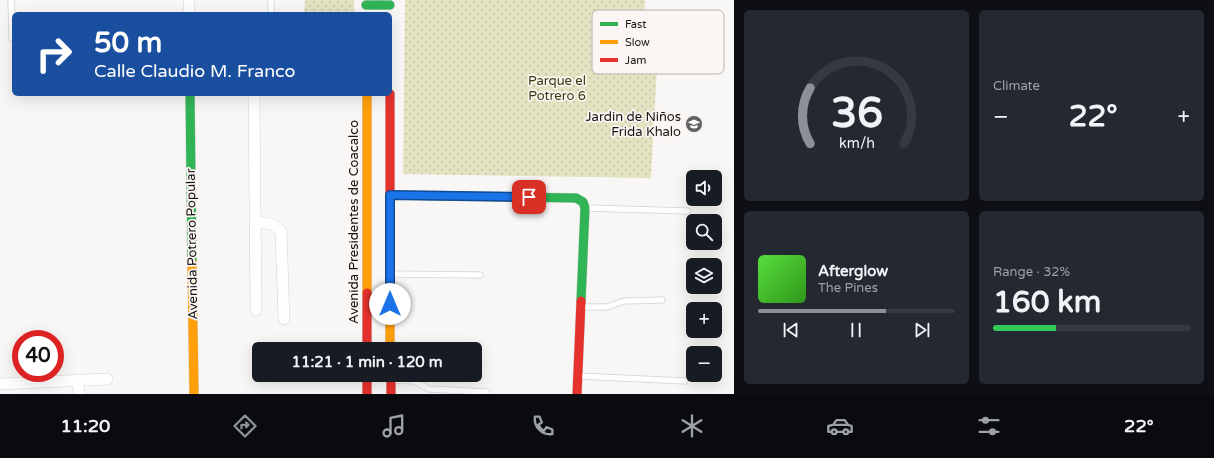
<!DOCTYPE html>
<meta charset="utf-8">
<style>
:root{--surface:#171b24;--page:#242831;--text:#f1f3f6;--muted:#9ea1a6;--line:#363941;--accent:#8c9099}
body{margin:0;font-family:"Varela Round",sans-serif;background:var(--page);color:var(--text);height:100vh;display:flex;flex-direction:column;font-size:15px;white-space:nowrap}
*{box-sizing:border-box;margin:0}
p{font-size:13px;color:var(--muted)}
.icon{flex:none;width:22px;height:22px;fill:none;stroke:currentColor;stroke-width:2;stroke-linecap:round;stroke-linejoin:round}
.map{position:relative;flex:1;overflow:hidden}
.side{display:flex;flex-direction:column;gap:10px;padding:10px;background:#0d0f14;width:480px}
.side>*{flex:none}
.hud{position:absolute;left:12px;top:12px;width:380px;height:84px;border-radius:6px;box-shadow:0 4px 16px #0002;background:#1a4fa0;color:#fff;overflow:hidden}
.fabs{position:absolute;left:686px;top:170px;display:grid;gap:8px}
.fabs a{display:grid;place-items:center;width:36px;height:36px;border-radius:6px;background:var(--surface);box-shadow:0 4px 16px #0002;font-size:20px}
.speed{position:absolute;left:12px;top:330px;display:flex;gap:8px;font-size:20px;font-weight:700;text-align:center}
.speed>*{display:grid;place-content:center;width:52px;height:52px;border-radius:50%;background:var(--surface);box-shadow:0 4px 16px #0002;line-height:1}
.speed .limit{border:6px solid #d22;background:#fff;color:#111}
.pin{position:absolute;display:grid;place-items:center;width:34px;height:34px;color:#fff;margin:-17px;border-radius:8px;box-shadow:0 2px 6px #0006}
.me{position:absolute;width:44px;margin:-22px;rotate:0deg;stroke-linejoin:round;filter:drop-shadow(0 0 3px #0008)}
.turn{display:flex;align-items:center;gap:14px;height:84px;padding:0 16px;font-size:18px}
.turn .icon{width:52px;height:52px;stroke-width:2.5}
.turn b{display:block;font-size:28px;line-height:34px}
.big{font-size:30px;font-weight:800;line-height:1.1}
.side .card{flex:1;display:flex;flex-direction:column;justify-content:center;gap:6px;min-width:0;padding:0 14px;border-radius:6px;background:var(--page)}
.side .dial{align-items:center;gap:0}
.dial svg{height:104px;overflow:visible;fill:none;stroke:var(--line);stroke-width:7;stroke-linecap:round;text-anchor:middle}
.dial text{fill:var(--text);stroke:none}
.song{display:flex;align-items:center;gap:12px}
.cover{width:48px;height:48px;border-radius:6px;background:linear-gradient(135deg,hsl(110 70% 55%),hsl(110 70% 35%))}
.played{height:4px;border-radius:2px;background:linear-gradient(90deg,var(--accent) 65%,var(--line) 65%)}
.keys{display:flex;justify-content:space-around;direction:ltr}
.heat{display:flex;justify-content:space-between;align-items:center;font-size:22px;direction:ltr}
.charge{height:6px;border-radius:3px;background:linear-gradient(90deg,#34c759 32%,var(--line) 0)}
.side .tiles{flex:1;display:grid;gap:10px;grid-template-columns:repeat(2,1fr)}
.trip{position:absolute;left:252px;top:342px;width:230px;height:40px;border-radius:6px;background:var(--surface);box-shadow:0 4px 16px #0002;font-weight:800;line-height:40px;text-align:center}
.tab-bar{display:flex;height:64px;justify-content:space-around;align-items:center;background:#090b0e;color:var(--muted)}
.tab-bar .icon{width:28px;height:28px}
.tab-bar .active{color:var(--accent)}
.tab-bar b{font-size:18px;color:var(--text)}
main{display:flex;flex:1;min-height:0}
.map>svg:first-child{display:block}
.park{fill:url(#park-dots)}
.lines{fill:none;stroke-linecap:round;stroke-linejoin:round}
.lane-casing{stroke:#d4d2d1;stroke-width:7}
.street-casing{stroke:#d4d2d1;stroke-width:12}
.fast-casing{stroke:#d4d2d1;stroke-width:10}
.slow-casing{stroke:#d4d2d1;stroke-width:10}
.jam-casing{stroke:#d4d2d1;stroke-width:10}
.lane{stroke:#fefefe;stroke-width:5.5}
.street{stroke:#fefefe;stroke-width:11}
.fast{stroke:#30b455;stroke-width:9}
.slow{stroke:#ff9f0a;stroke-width:9}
.jam{stroke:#e5322d;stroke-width:9}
.route-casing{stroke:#114b97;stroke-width:10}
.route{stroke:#1a73e8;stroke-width:7}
.labels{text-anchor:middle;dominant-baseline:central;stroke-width:3.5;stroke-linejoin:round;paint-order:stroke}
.park-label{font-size:13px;fill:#3a3a0e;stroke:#fbf6f3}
.poi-label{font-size:13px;fill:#151313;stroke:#fbf6f3;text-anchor:end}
.street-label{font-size:13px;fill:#151313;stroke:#fbf6f3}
.key{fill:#fbf6f3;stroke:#b6b2b0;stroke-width:1}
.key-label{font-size:11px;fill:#151313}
</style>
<main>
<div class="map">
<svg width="734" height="394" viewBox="0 0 734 394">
<defs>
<pattern id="park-dots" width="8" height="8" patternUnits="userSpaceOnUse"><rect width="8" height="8" fill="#e2e3c1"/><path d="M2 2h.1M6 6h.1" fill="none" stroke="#c1c2a5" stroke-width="1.8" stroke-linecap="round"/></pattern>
</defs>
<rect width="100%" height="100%" fill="#f9f7f5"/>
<path class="park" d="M305,0H354V14H304Z
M405,0H645L643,68H657L651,178L403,174Z"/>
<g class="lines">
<g class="lane-casing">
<path id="lane" d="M11,0L12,38
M271,0V14
M586,208L688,211
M391,274L480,275
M582,307H607L624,301L662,300
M578,376L685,381
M391,380L414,381L429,389L487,392"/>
</g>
<g class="street-casing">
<path id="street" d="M189,0V14
M254,94L256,310
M255,221L274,225L281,231L284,319
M78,380L79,394
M0,384L107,379"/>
</g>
<g class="fast-casing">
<path id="fast" d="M366,5H390
M190,94L192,263
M390,195L576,198L583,202L585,208L581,301"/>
</g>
<g class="slow-casing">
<path id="slow" d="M367,94V293
M192,263L194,394
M390,297V349"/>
</g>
<g class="jam-casing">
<path id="jam" d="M390,94V297
M367,293V349
M367,375V394
M391,375V394
M577,394L581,301"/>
</g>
<use href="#lane" class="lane"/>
<use href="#street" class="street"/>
<use href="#fast" class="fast"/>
<use href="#slow" class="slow"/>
<use href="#jam" class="jam"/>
</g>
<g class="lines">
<g class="route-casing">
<path id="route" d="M390,304V195L529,197"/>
</g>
<use href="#route" class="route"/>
</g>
<defs>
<g id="school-disc" transform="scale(0.9)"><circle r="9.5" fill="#656362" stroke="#fbf6f3"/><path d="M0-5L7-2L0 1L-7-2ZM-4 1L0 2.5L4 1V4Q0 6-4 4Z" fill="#fff"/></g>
</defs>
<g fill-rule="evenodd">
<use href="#school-disc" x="694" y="124"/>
</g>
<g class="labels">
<g class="park-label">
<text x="557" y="81">Parque el<tspan x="557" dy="15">Potrero 6</tspan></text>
</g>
<g class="poi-label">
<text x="681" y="117">Jardin de Niños<tspan x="681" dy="15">Frida Khalo</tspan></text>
</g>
<g class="street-label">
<text transform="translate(354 222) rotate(-90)">Avenida Presidentes de Coacalco</text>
<text transform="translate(192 244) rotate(-91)">Avenida Potrero Popular</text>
</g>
</g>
<rect x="592" y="10" width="132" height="64" rx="6" class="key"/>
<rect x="600" y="22" width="18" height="4" fill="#30b455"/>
<rect x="600" y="40" width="18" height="4" fill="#ff9f0a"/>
<rect x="600" y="58" width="18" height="4" fill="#e5322d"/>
<g class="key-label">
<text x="625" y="28">Fast</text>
<text x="625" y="46">Slow</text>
<text x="625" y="64">Jam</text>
</g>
</svg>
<div class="fabs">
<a><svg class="icon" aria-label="sound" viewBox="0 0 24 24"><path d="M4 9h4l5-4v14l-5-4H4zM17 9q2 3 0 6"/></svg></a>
<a><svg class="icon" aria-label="search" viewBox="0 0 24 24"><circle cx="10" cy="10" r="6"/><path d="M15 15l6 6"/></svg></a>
<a><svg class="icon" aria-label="layers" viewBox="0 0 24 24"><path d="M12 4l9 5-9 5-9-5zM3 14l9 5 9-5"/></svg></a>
<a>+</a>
<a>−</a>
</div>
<div class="speed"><div class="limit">40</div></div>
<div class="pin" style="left:529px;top:197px;background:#d93025"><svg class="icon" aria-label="arrive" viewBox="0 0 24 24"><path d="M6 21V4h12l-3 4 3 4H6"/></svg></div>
<svg class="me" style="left:390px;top:304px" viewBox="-20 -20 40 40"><circle r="19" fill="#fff"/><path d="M0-13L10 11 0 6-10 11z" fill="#1a73e8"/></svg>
<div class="trip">11:21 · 1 min · 120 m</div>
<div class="hud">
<div class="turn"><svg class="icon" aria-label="right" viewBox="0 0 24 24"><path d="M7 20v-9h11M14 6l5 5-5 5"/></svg><div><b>50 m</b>Calle Claudio M. Franco</div></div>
</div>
</div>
<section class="side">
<div class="tiles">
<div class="card dial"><svg viewBox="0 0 100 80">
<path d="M14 69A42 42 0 1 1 86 69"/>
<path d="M14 69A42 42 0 0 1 14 26" stroke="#8c9099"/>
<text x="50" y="56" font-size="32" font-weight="700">36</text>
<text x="50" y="72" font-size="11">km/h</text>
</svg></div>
<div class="card"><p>Climate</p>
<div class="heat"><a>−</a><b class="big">22°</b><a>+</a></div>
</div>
<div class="card">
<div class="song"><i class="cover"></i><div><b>Afterglow</b><p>The Pines</p></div></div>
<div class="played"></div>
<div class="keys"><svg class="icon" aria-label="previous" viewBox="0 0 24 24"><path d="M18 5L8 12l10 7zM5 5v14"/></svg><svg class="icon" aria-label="pause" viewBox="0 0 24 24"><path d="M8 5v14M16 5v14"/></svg><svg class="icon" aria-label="next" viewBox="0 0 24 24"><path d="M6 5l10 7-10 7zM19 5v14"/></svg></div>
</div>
<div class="card"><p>Range · 32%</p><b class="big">160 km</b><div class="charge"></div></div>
</div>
</section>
</main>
<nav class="tab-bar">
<b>11:20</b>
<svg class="icon active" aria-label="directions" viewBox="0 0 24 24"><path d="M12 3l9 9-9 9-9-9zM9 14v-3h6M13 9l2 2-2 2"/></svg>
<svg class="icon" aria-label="music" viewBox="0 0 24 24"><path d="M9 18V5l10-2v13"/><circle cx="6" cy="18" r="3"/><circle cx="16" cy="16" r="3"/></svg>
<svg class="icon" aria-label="phone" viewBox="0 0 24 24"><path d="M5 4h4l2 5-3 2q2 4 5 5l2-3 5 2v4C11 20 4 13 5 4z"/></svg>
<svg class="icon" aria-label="climate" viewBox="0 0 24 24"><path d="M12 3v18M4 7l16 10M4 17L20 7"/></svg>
<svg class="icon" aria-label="car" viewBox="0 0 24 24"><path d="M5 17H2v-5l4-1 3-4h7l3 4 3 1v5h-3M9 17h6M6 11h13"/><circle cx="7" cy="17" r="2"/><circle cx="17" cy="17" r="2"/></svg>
<svg class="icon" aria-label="filters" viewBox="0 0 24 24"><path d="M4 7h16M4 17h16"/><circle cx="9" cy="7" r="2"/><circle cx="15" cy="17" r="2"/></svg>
<b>22°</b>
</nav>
